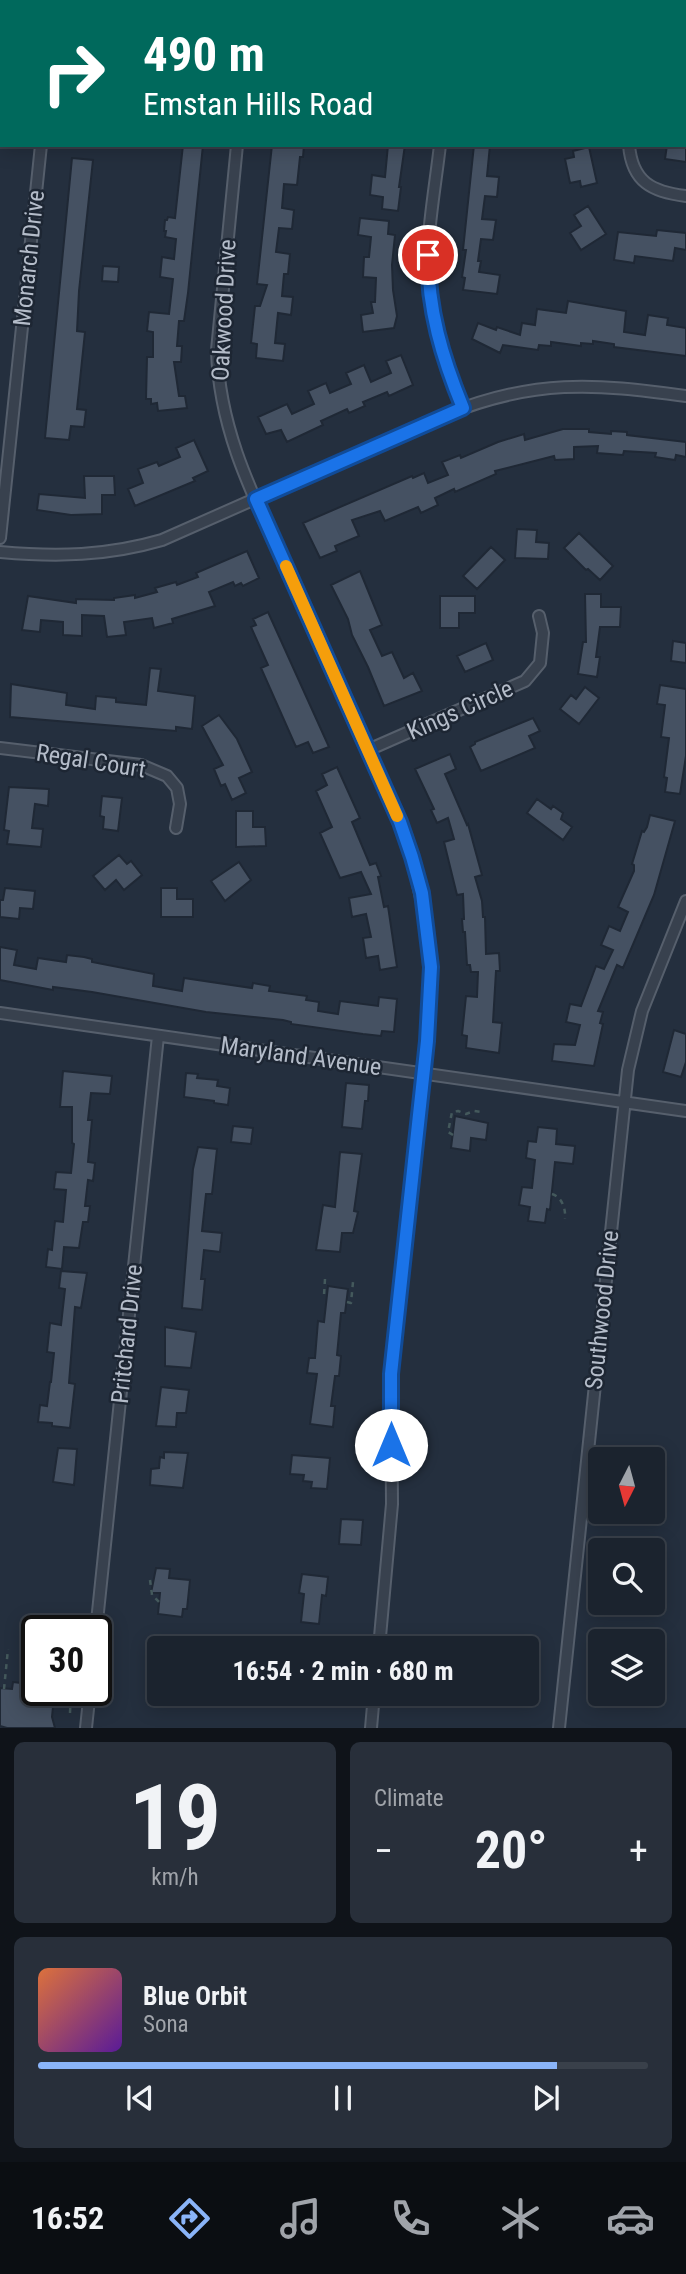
<!DOCTYPE html>
<meta charset="utf-8">
<style>
:root{--surface:#1b232e;--page:#282f3a;--text:#f1f3f6;--muted:#a0a4aa;--line:#39404a;--accent:#8ab4f8}
body{margin:0;font-family:"Roboto Condensed",sans-serif;background:var(--page);color:var(--text);height:100vh;display:flex;flex-direction:column;font-size:26px;white-space:nowrap}
*{box-sizing:border-box;margin:0}
p{font-size:23px;color:var(--muted)}
.icon{flex:none;width:38px;height:38px;fill:none;stroke:currentColor;stroke-width:2;stroke-linecap:round;stroke-linejoin:round}
.map{position:relative;height:1728px;overflow:hidden}
.details{display:flex;flex-direction:column;gap:14px;padding:14px;background:#0f1319;flex:1}
.details>*{flex:none}
.hud{position:absolute;left:0px;top:0px;width:686px;height:147px;box-shadow:0 4px 18px #0003,0 0 0 2px var(--line);background:#00695c;color:#fff;overflow:hidden}
.needle{width:46px;rotate:186deg}
.tools{position:absolute;left:588px;top:1447px;display:grid;gap:14px}
.tools a{display:grid;place-items:center;width:77px;height:77px;border-radius:7px;background:var(--surface);box-shadow:0 4px 18px #0003,0 0 0 2px var(--line);font-size:35px}
.speed{position:absolute;left:21px;top:1615px;display:flex;gap:14px;font-size:35px;font-weight:700;text-align:center}
.speed>*{display:grid;place-content:center;width:91px;height:91px;border-radius:50%;background:var(--surface);box-shadow:0 4px 18px #0003,0 0 0 2px var(--line);line-height:1}
.speed .limit{border:4px solid #111;border-radius:10px;background:#fff;color:#111}
.pin{position:absolute;display:grid;place-items:center;width:60px;height:60px;color:#fff;margin:-30px;border:4px solid #fff;border-radius:50%;box-shadow:0 2px 7px #0007}
.me{position:absolute;width:77px;margin:-38px;rotate:0deg;stroke-linejoin:round;filter:drop-shadow(0 0 5px #0008)}
.turn{display:flex;align-items:center;gap:24px;height:147px;padding:0 28px;font-size:32px}
.turn .icon{width:91px;height:91px;stroke-width:2.5}
.turn b{display:block;font-size:49px;line-height:60px}
.big{font-size:52px;font-weight:700;line-height:1.1}
.details .widget{flex:1;display:flex;flex-direction:column;justify-content:center;gap:10px;min-width:0;padding:0 24px;border-radius:10px;background:var(--page)}
.details .dial{align-items:center;gap:0}
.dial b{font-size:91px;line-height:1}
.song{display:flex;align-items:center;gap:21px}
.cover{width:84px;height:84px;border-radius:10px;background:linear-gradient(135deg,hsl(20 70% 55%),hsl(270 70% 35%))}
.played{height:7px;border-radius:4px;background:linear-gradient(90deg,var(--accent) 85%,var(--line) 85%)}
.keys{display:flex;justify-content:space-around;direction:ltr}
.heat{display:flex;justify-content:space-between;align-items:center;font-size:38px;direction:ltr}
.details .tiles{flex:1;display:grid;gap:14px;grid-template-columns:1fr 1fr}
.widget:last-child{grid-column:span 2}
.trip{position:absolute;left:147px;top:1636px;width:392px;height:70px;border-radius:7px;background:var(--surface);box-shadow:0 4px 18px #0003,0 0 0 2px var(--line);font-weight:700;line-height:70px;text-align:center}
.tabs{display:flex;height:112px;justify-content:space-around;align-items:center;background:#0b0e12;color:var(--muted)}
.tabs .icon{width:49px;height:49px}
.tabs .current{color:var(--accent)}
.tabs b{font-size:32px;color:var(--text)}
.map>svg:first-child{display:block}
.building{fill:#455162;stroke:#1f2835;stroke-width:2}
.lines{fill:none;stroke-linecap:round;stroke-linejoin:round}
.service-casing{stroke:#565f6c;stroke-width:9}
.minor-casing{stroke:#565f6c;stroke-width:14}
.path{stroke:#44595c;stroke-width:2.5;stroke-dasharray:5 5;stroke-linecap:butt}
.service{stroke:#38414e;stroke-width:5}
.minor{stroke:#38414e;stroke-width:10}
.route-casing{stroke:#114b97;stroke-width:18}
.route{stroke:#1a73e8;stroke-width:12}
.slow{stroke:#f59e0b;stroke-width:12}
.labels{text-anchor:middle;dominant-baseline:central;stroke-width:5;stroke-linejoin:round;paint-order:stroke}
.street-label{font-size:24px;fill:#b4bcc9;stroke:#1d2633}
</style>
<div class="map">
<svg width="686" height="1728" viewBox="0 0 686 1728">
<rect width="100%" height="100%" fill="#242f3e"/>
<path class="building" d="M183,145H203L188,293L184,321H179L177,346H182L181,362H174L179,396H185L187,408L158,411L157,403L151,404V399H146L147,357H153V332L147,331L149,312L169,314L173,279L160,277L162,257L174,259L176,239L165,237L166,231H164L165,220H167L168,217L175,218Z
M272,145H304L303,157H300L297,185L284,184L282,208L294,210L292,229L279,228L276,252L290,254L288,274H284L282,296L293,297L291,315L278,313L275,343L285,344L283,361L256,358L257,344L251,343L255,306H260L267,285L257,284Z
M388,145H405L399,187H401L398,211L382,209L383,197L370,195L372,175L385,177Z
M474,145H490L487,176L499,177L497,197L485,196L482,219L496,220L493,240L481,239L478,261H481L479,272L500,275L497,294L463,290L465,278L462,277L466,250H463Z
M667,145H686V162L665,159Z
M589,147L597,183L581,187L580,181L570,183L565,159L574,157L573,151Z
M72,158L93,160L79,291L77,331L85,332L77,409L86,410L84,427L71,426L69,440L45,438Z
M588,206L606,234L581,250L570,233L581,226L574,215Z
M360,218L389,221L388,234L395,235L392,265L393,290L397,316L394,328L363,332L361,315L373,313L371,302H375L376,278L363,277L364,257H369L371,237L358,235Z
M657,230L686,233V250L675,248L673,261L635,256L634,263L614,260L618,232L656,236Z
M103,266L119,267L118,282L102,281Z
M568,301L626,311L624,332L645,335L648,315L668,318L667,325L686,328V356L614,347V344L593,341V344L581,343V346L551,342V346L539,345L538,350L503,345L500,353L472,339L478,323L496,330L497,327L520,335L522,323L535,325L537,309L566,313Z
M401,355L413,385L389,396L387,392L363,402L365,406L349,413L347,409L321,421L323,425L287,442L281,430L266,434L258,417L287,404L292,414L314,404L308,391L326,383L330,393L351,384L346,373L364,365L371,382L391,373L386,361Z
M563,429H589V432L611,434V431L627,432V435L686,442V457L676,455L675,460L655,457L656,453L624,451L623,455L597,453L598,446L574,447V459L555,460L554,456L495,471L496,474L455,492L454,489L435,498L438,505L421,513L418,507L385,521L380,511L352,520L359,536L335,546L337,551L320,558L303,523L412,476L413,478L424,473L428,483L448,475L442,462L460,455L461,458L498,442L524,434L525,440Z
M194,440L208,471L193,478L195,481L135,506L128,489L143,483L138,469L157,462L159,466L180,457L176,448Z
M84,476H114L115,495H102V514L71,515L37,510L39,494L85,498Z
M517,529L537,530L536,542L549,543L548,559L515,558Z
M579,533L613,566L600,580L588,569L586,570L564,548Z
M491,547L505,560L477,589L463,576Z
M247,551L259,578L243,586L241,583L235,586L233,582L209,592L215,606L172,619L173,623L154,628L152,618L124,622L126,635L107,637L104,616L82,615V636L63,635V622L41,620L40,632L22,630L28,596L76,603V599L114,600V598L135,595V598L157,592L155,588L176,582L177,585L198,577L196,573Z
M360,571L382,625L370,630L382,656L392,652L404,678L413,673L422,691L384,706L368,667L352,635L348,619L331,585Z
M585,594H601V607H621L620,627H600L596,657H600L597,677L578,674L583,642H586Z
M440,596H475V613H459V628H440Z
M268,612L329,747L313,753L308,742L296,747L261,668L268,665L251,627L256,625L253,619Z
M673,641L686,643V663L671,661Z
M486,643L493,660L465,672L457,656Z
M150,668L161,669L158,691L195,696L192,729L176,727V731L10,717L11,684L67,693L66,705L95,709L96,696L116,698V702L146,705Z
M660,685L686,689V756L680,794L665,792L667,778L664,777L669,738L661,737L665,705L657,704Z
M585,687L599,698L579,724L560,709L571,695L576,699Z
M219,715L237,739L252,772L239,778L246,793L232,800L225,784L221,786L214,769L223,765L202,726Z
M533,718L540,731L529,736L535,748L481,771L470,747L475,744V742Z
M450,754L456,769L445,774L467,825L468,824L482,875L475,877L482,901L483,917H485L486,954L499,953L500,971H496L493,1022L502,1023L499,1053L466,1048L467,1036L462,1035L466,996L477,997L478,972H471L470,965H467L465,932H463L462,919H464L463,894L457,895L444,842L454,839L448,818L437,823L431,810L434,809L415,769Z
M337,767L360,818L352,822L370,865L376,863L381,876L378,877L384,907L388,906L397,967L380,970L378,956L366,958L363,938L371,937L366,914L352,917L349,898L371,894L361,872L340,878L320,833L332,827L316,791L327,785L322,774Z
M9,787L49,789L48,806L35,804L32,828L43,829L41,847L7,844L9,831L4,830Z
M102,796L122,798L118,831L103,829L104,817L100,816Z
M537,799L551,809L553,806L563,813L561,819L572,827L563,840L527,813Z
M236,811H253V827H265L266,846L236,847Z
M650,815L675,821L654,895L623,968L617,965L598,1011L603,1012L600,1023L603,1024L594,1066L552,1061L554,1044L575,1045L580,1025L566,1022L570,1004L581,1006L596,966L604,969L613,950L601,945L609,926L620,931L628,912L618,907L634,871V865L632,864L642,831L644,832L647,827Z
M119,855L127,864L131,861L142,875L124,890L116,880L105,890L93,876Z
M239,862L251,880L225,901L211,881Z
M5,888L35,891L33,909L20,908L19,919L0,917V900H3Z
M161,888H177V899H193V917H161Z
M0,947L17,950L14,965L36,969L38,958L66,962L67,955L84,957L92,959V962L154,974L153,986L182,991L184,978L252,988L253,983L270,986L269,991L307,996L306,1000L319,1002L318,1011L338,1014L340,1001L378,1006L379,997L397,999L394,1032L382,1031L381,1036L363,1034L291,1024V1022L283,1020L206,1012L92,992L53,987V990L0,980Z
M674,1030L686,1034V1062L681,1077L663,1072Z
M63,1071L112,1076L110,1094L91,1093L88,1120H92L88,1162L95,1163L93,1181L88,1180L85,1206H90L88,1222H83L79,1248L64,1247L62,1269L46,1267L48,1249L52,1250L55,1221L63,1222L66,1190L54,1189L56,1172L71,1173L74,1144L72,1143V1107H60Z
M186,1073L198,1074L197,1078L218,1080L217,1086L230,1088L228,1105L214,1103V1101L184,1097Z
M346,1083L369,1085L368,1101H365L362,1129L342,1127Z
M455,1116L488,1123L486,1140L471,1138L470,1151L451,1148Z
M233,1126L253,1128L251,1144L231,1142Z
M538,1127L557,1129L556,1144L575,1146L573,1164L555,1162L550,1210L547,1209L545,1223L528,1221L530,1207L519,1205L522,1187L532,1188L535,1160L526,1158L528,1141L536,1142Z
M198,1147L217,1149L212,1194H206L202,1231L222,1233L220,1252L204,1250L201,1279H205L202,1310L182,1308L193,1169Z
M340,1152L362,1154L354,1211L358,1212L353,1233H342L340,1252L316,1250L323,1205L335,1207Z
M61,1271L87,1273L81,1308L75,1307L69,1383L75,1384L70,1428L52,1426V1423L38,1422L40,1405L47,1406L50,1382H51L54,1353L47,1352L50,1323L61,1325L65,1289L59,1288Z
M328,1286L348,1289L345,1313H341L337,1355L341,1356L339,1376H335L331,1406H335L333,1427L310,1424L317,1374L307,1373L309,1358H315L318,1321L324,1322Z
M165,1327L196,1332L191,1368L165,1366Z
M161,1387L189,1390L186,1413H177L176,1427L156,1426Z
M58,1448L77,1449L74,1485L53,1482Z
M164,1452L188,1453L183,1488L150,1485L151,1469L159,1468L160,1457L164,1458Z
M292,1455L330,1458L327,1489L311,1488L312,1482L303,1481L304,1475L290,1474Z
M341,1519L363,1520L361,1545L339,1544Z
M156,1568L170,1569L169,1578L190,1580L187,1609H183L182,1617L158,1614L160,1593H151Z
M302,1574L328,1577L326,1596L322,1595L319,1624L301,1622L304,1594L299,1593Z
M13,1682L37,1685V1690H49L47,1707H53L52,1717L55,1728H7L0,1726V1688L12,1689Z"/>
<g class="lines">
<g class="service-casing">
<path id="service" d="M0,62H2"/>
</g>
<g class="minor-casing">
<path id="minor" d="M55,2L56,0
M252,2V0
M454,2L455,0
M644,2V0
M237,145L217,350C219,437 260,509 295,587C330,665 365,744 400,822L412,857L428,930L430,1004L391,1374L392,1504L379,1648
M440,145C435,189 426,235 428,279C430,324 446,366 462,408
M629,145C632,182 652,192 686,196
M0,538L41,145
M0,552C57,557 107,556 162,540L445,415C533,379 594,383 686,396
M0,748L141,765L167,776L177,788L180,804L176,828
M368,750L525,681L540,663L543,633L539,616
M0,1013L686,1111
M96,1631L158,1036
M86,1728L90,1690
M371,1728L374,1694
M559,1728L628,1070L642,1011L686,901"/>
</g>
<path class="path" d="M117,2V0
M144,2H155
M453,1135L448,1132L452,1112L458,1111L466,1114L474,1111L481,1112
M552,1194C562,1197 566,1209 565,1219
M325,1279L324,1295H327
M347,1302L351,1303L353,1282
M150,1580L152,1595L159,1602
M4,1689L8,1649
M300,1694V1695
M70,1713L71,1690"/>
<use href="#service" class="service"/>
<use href="#minor" class="minor"/>
</g>
<g class="lines">
<g class="route-casing">
<path id="route" d="M391,1445V1374L427,1041L431,967L422,893L412,857L400,822L256,499L463,408C442,357 428,310 428,255"/>
</g>
<use href="#route" class="route"/>
<path class="slow" d="M286,566L397,816"/>
</g>
<g class="labels">
<g class="street-label">
<text transform="translate(29 258) rotate(-84)">Monarch Drive</text>
<text transform="translate(224 310) rotate(-87)">Oakwood Drive</text>
<text transform="translate(460 710) rotate(-24)">Kings Circle</text>
<text transform="translate(91 761) rotate(9)">Regal Court</text>
<text transform="translate(301 1056) rotate(8)">Maryland Avenue</text>
<text transform="translate(602 1310) rotate(-84)">Southwood Drive</text>
<text transform="translate(127 1334) rotate(-84)">Pritchard Drive</text>
</g>
</g>
</svg>
<div class="tools">
<a><svg class="needle" viewBox="-14 -14 28 28"><path d="M0-13l5 13h-10z" fill="#e53935"/><path d="M0 13l5-13h-10z" fill="#a0a4aa"/></svg></a>
<a><svg class="icon" aria-label="search" viewBox="0 0 24 24"><circle cx="10" cy="10" r="6"/><path d="M15 15l6 6"/></svg></a>
<a><svg class="icon" aria-label="layers" viewBox="0 0 24 24"><path d="M12 4l9 5-9 5-9-5zM3 14l9 5 9-5"/></svg></a>
</div>
<div class="speed"><div class="limit">30</div></div>
<div class="pin" style="left:428px;top:255px;background:#d93025"><svg class="icon" aria-label="arrive" viewBox="0 0 24 24"><path d="M6 21V4h12l-3 4 3 4H6"/></svg></div>
<svg class="me" style="left:391px;top:1445px" viewBox="-20 -20 40 40"><circle r="19" fill="#fff"/><path d="M0-13L10 11 0 6-10 11z" fill="#1a73e8"/></svg>
<div class="trip">16:54 · 2 min · 680 m</div>
<div class="hud">
<div class="turn"><svg class="icon" aria-label="right" viewBox="0 0 24 24"><path d="M7 20v-9h11M14 6l5 5-5 5"/></svg><div><b>490 m</b>Emstan Hills Road</div></div>
</div>
</div>
<section class="details">
<div class="tiles">
<div class="widget dial"><b>19</b><p>km/h</p></div>
<div class="widget"><p>Climate</p>
<div class="heat"><a>−</a><b class="big">20°</b><a>+</a></div>
</div>
<div class="widget">
<div class="song"><i class="cover"></i><div><b>Blue Orbit</b><p>Sona</p></div></div>
<div class="played"></div>
<div class="keys"><svg class="icon" aria-label="previous" viewBox="0 0 24 24"><path d="M18 5L8 12l10 7zM5 5v14"/></svg><svg class="icon" aria-label="pause" viewBox="0 0 24 24"><path d="M8 5v14M16 5v14"/></svg><svg class="icon" aria-label="next" viewBox="0 0 24 24"><path d="M6 5l10 7-10 7zM19 5v14"/></svg></div>
</div>
</div>
</section>
<nav class="tabs">
<b>16:52</b>
<svg class="icon current" aria-label="directions" viewBox="0 0 24 24"><path d="M12 3l9 9-9 9-9-9zM9 14v-3h6M13 9l2 2-2 2"/></svg>
<svg class="icon" aria-label="music" viewBox="0 0 24 24"><path d="M9 18V5l10-2v13"/><circle cx="6" cy="18" r="3"/><circle cx="16" cy="16" r="3"/></svg>
<svg class="icon" aria-label="phone" viewBox="0 0 24 24"><path d="M5 4h4l2 5-3 2q2 4 5 5l2-3 5 2v4C11 20 4 13 5 4z"/></svg>
<svg class="icon" aria-label="climate" viewBox="0 0 24 24"><path d="M12 3v18M4 7l16 10M4 17L20 7"/></svg>
<svg class="icon" aria-label="car" viewBox="0 0 24 24"><path d="M5 17H2v-5l4-1 3-4h7l3 4 3 1v5h-3M9 17h6M6 11h13"/><circle cx="7" cy="17" r="2"/><circle cx="17" cy="17" r="2"/></svg>
</nav>
